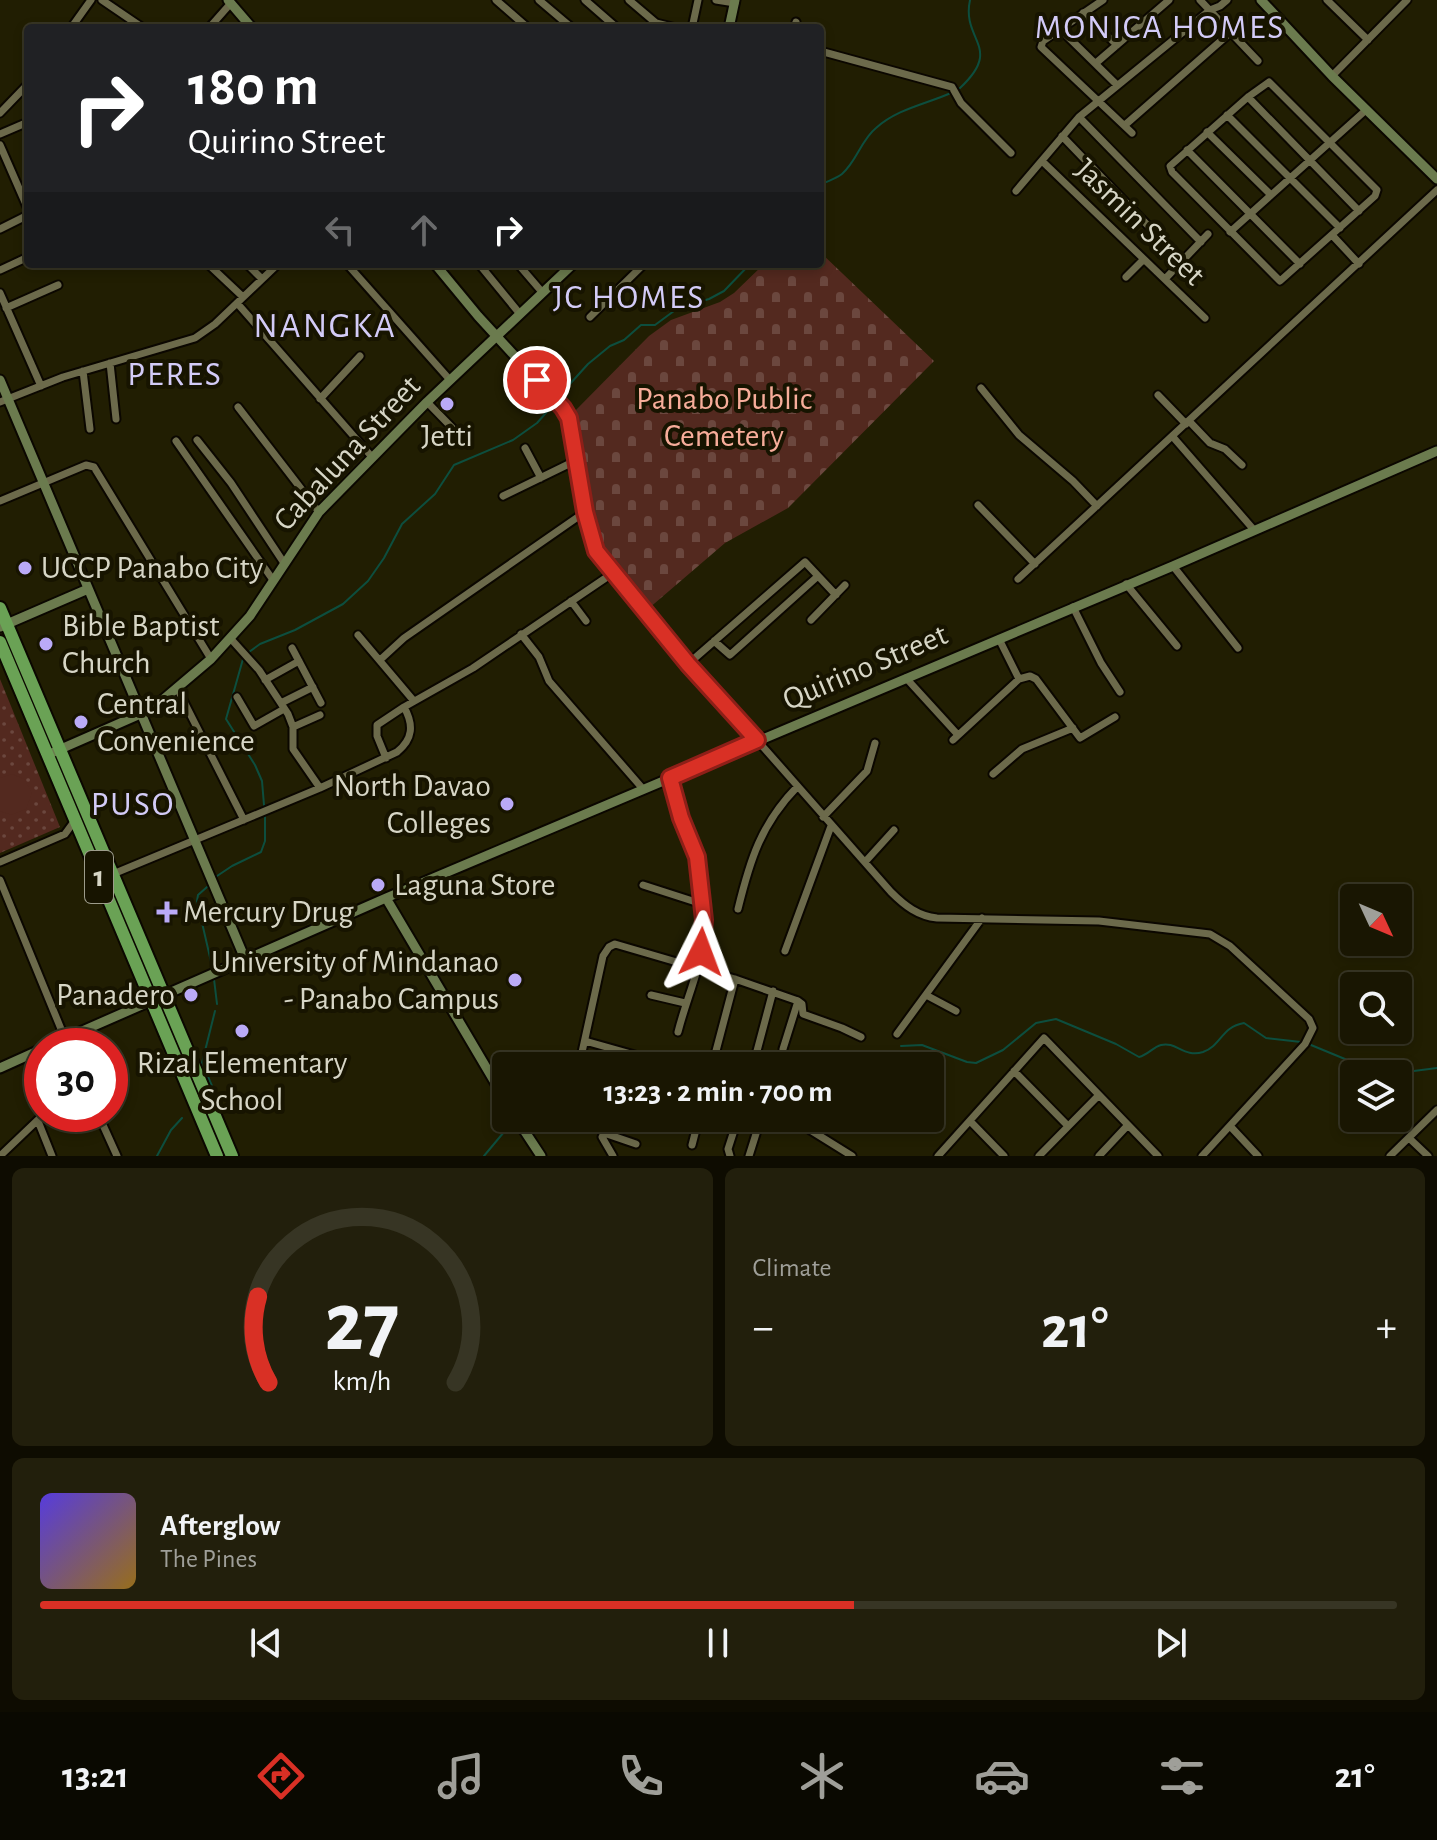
<!DOCTYPE html>
<meta charset="utf-8">
<style>
:root{--surface:#191602;--page:#221f0c;--text:#f1f3f6;--muted:#9f9f99;--line:#373524;--accent:#d93025}
body{margin:0;font-family:"Alegreya Sans",sans-serif;background:var(--page);color:var(--text);height:100vh;display:flex;flex-direction:column;font-size:30px;white-space:nowrap}
*{box-sizing:border-box;margin:0}
p{font-size:26px;color:var(--muted)}
.icon{flex:none;width:44px;height:44px;fill:none;stroke:currentColor;stroke-width:2;stroke-linecap:round;stroke-linejoin:round}
.map{position:relative;height:1156px;overflow:hidden}
.details{display:flex;flex-direction:column;gap:12px;padding:12px;background:#0e0c01;flex:1}
.details>*{flex:none}
.top-card{position:absolute;left:24px;top:24px;width:800px;height:244px;border-radius:8px;box-shadow:0 4px 12px #0003,0 0 0 2px var(--line);background:#202124;color:#fff;overflow:hidden}
.needle{width:52px;rotate:134deg}
.fabs{position:absolute;left:1340px;top:884px;display:grid;gap:16px}
.fabs a{display:grid;place-items:center;width:72px;height:72px;border-radius:8px;background:var(--surface);box-shadow:0 4px 12px #0003,0 0 0 2px var(--line);font-size:40px}
.speed{position:absolute;left:24px;top:1028px;display:flex;gap:16px;font-size:40px;font-weight:700;text-align:center}
.speed>*{display:grid;place-content:center;width:104px;height:104px;border-radius:50%;background:var(--surface);box-shadow:0 4px 12px #0003,0 0 0 2px var(--line);line-height:1}
.speed .limit{border:12px solid #d22;background:#fff;color:#111}
.pin{position:absolute;display:grid;place-items:center;width:68px;height:68px;color:#fff;margin:-34px;border:4px solid #fff;border-radius:50%;box-shadow:0 2px 8px #0007}
.me{position:absolute;width:88px;margin:-44px;rotate:3deg;stroke-linejoin:round;filter:drop-shadow(0 0 6px #0008)}
.turn{display:flex;align-items:center;gap:28px;height:168px;padding:0 32px;font-size:36px}
.turn .icon{width:104px;height:104px;stroke-width:2.5}
.turn b{display:block;font-size:56px;line-height:68px}
.lanes{display:flex;align-items:center;height:76px;padding:0 32px;background:#0003;justify-content:center;gap:40px;direction:ltr}
.lanes .off{opacity:.35}
.big{font-size:60px;font-weight:600;line-height:1.1}
.details .card{flex:1;display:flex;flex-direction:column;justify-content:center;gap:12px;min-width:0;padding:0 28px;border-radius:12px;background:var(--page)}
.details .dial{align-items:center;gap:0}
.dial svg{height:208px;overflow:visible;fill:none;stroke:var(--line);stroke-width:7;stroke-linecap:round;text-anchor:middle}
.dial text{fill:var(--text);stroke:none}
.song{display:flex;align-items:center;gap:24px}
.cover{width:96px;height:96px;border-radius:12px;background:linear-gradient(135deg,hsl(250 70% 55%),hsl(40 70% 35%))}
.played{height:8px;border-radius:4px;background:linear-gradient(90deg,var(--accent) 60%,var(--line) 60%)}
.keys{display:flex;justify-content:space-around;direction:ltr}
.heat{display:flex;justify-content:space-between;align-items:center;font-size:44px;direction:ltr}
.details .tiles{flex:1;display:grid;gap:12px;grid-template-columns:1fr 1fr}
.card:last-child{grid-column:span 2}
.trip{position:absolute;left:492px;top:1052px;width:452px;height:80px;border-radius:8px;background:var(--surface);box-shadow:0 4px 12px #0003,0 0 0 2px var(--line);font-weight:600;line-height:80px;text-align:center}
.tabs{display:flex;height:128px;justify-content:space-around;align-items:center;background:#0a0901;color:var(--muted)}
.tabs .icon{width:56px;height:56px}
.tabs .selected{color:var(--accent)}
.tabs b{font-size:36px;color:var(--text)}
.map>svg:first-child{display:block}
.grass{fill:url(#grass-dots)}
.cemetery{fill:url(#cemetery-stones)}
.pitch{fill:#53291f}
.lines{fill:none;stroke-linecap:round;stroke-linejoin:round}
.stream{stroke:#0d4e3e;stroke-width:2}
.street-casing{stroke:#0b0700;stroke-width:11}
.secondary-casing{stroke:#0b0700;stroke-width:13}
.highway-casing{stroke:#0b0700;stroke-width:16}
.street{stroke:#6c6a4b;stroke-width:7}
.secondary{stroke:#6b7b4e;stroke-width:9}
.highway{stroke:#6aa255;stroke-width:12}
.route-casing{stroke:#8d1f18;stroke-width:20}
.route{stroke:#d93025;stroke-width:14}
.poi-dot{fill:#baaaf7;stroke:#171400;stroke-width:3}
.labels{text-anchor:middle;dominant-baseline:central;stroke-width:8;stroke-linejoin:round;paint-order:stroke}
.shield{fill:#171400;stroke:#9d9c8b;stroke-width:2}
.shield-label{font-size:30px;font-weight:bold;fill:#d7d6c6}
.street-label{font-size:32px;fill:#d7d6c6;stroke:#171400}
.park-label{font-size:32px;fill:#f7ad9a;stroke:#171400}
.poi-label{font-size:32px;fill:#d7d6c6;stroke:#171400;text-anchor:start}
.neighbourhood-label{font-size:34px;letter-spacing:2px;fill:#d3cbf7;stroke:#171400}
.quarter-label{font-size:36px;letter-spacing:2px;fill:#d3cbf7;stroke:#171400}
</style>
<div class="map">
<svg width="1437" height="1156" viewBox="0 0 1437 1156">
<defs>
<pattern id="grass-dots" width="8" height="8" patternUnits="userSpaceOnUse" patternTransform="scale(2)"><rect width="8" height="8" fill="#53291f"/><path d="M2 2h.1M6 6h.1" fill="none" stroke="#6b473e" stroke-width="1.8" stroke-linecap="round"/></pattern>
<pattern id="cemetery-stones" width="16" height="16" patternUnits="userSpaceOnUse" patternTransform="scale(2)"><rect width="16" height="16" fill="#53291f"/><path d="M2 7V4a2 2 0 0 1 4 0v3zM10 15v-3a2 2 0 0 1 4 0v3z" fill="#6b473e"/></pattern>
</defs>
<rect width="100%" height="100%" fill="#211e02"/>
<path class="grass" d="M0,679L60,827L0,853Z"/>
<path class="cemetery" d="M820,252L934,361L788,508L725,543L648,609L603,553L592,526L573,413L649,336L671,320L720,302L734,293L764,264H820Z"/>
<path class="pitch" d="M12,774L24,779L32,793L26,809L11,815L0,811V778Z"/>
<g class="lines">
<path class="stream" d="M960,88C1004,47 961,41 970,0
M820,185C827,181 836,179 842,174C857,161 861,140 876,128C897,109 926,104 951,93
M559,396L588,364L610,346L624,340L641,325H655L678,308L709,299L724,291L750,264
M249,652L260,644L295,630L343,604L368,581L384,558L402,524L435,494L454,465L513,440L537,423L553,405
M243,659L226,719L255,765L262,781L264,805
M217,876L232,866L261,852L265,841V816
M207,887L198,895L197,901L212,966
M214,979L217,1004
M215,1011L202,1063L219,1102
M1311,1045L1357,1064
M901,1046L922,1045L967,1062L976,1063L1003,1050L1036,1023L1056,1019L1116,1044L1139,1057C1148,1055 1153,1047 1161,1045C1176,1041 1184,1058 1203,1052C1222,1045 1221,1027 1244,1023L1266,1038L1301,1042
M1363,1066L1406,1072L1437,1068
M157,1156L171,1130L182,1118
M484,1156L509,1126"/>
<g class="street-casing">
<path id="street" d="M102,0L143,28
M496,0L528,28
M539,0L572,28
M585,0L617,28
M629,0L656,23L676,28
M716,0L735,3
M1103,0L1043,41L1041,47L1132,133
M1200,0L1258,61
M1327,0L1368,40
M1083,13L1117,45
M71,28L91,0
M209,28L231,3
M692,28L698,0
M794,28L796,22
M1060,29L1117,85
M820,51L952,87L961,103L1011,153
M1096,63L1169,0
M1332,76L1407,0
M1269,82L1377,190L1375,196L1280,281L1172,172L1170,166L1248,97Z
M1248,97L1359,211
M0,113L28,84
M1227,115L1340,228
M1079,117L1201,242
M1125,125L1231,32
M1207,132L1271,195
M0,134L28,122
M1062,136L1182,261
M0,145L28,209
M1187,150L1300,264
M1042,161L1205,318
M1016,191L1079,117L1210,10L1220,6L1227,0
M0,229L28,215
M1230,232L1366,110
M1332,235L1359,264
M208,264L243,297
M247,264L262,279
M347,264L450,380
M479,264L520,314
M518,264L542,292
M0,270L28,257
M1126,277L1143,260
M1165,279L1208,234
M0,293L41,386
M237,303L372,457
M6,308L58,285
M590,317L644,264
M110,363L116,419
M83,371L90,429
M981,388L1019,435L1073,481L1097,506
M1158,395L1186,424
M320,399L360,356
M0,402L63,377L195,338L215,324L278,264
M427,402L465,441
M238,407L319,512
M1189,421L1210,443L1225,449L1242,465
M1173,437L1254,530
M197,440L231,483L284,563
M176,441L273,580
M525,448L541,478
M503,496L577,460
M0,501L86,465L94,467L211,659
M978,505L1035,564
M1173,566L1238,648
M1018,579L1437,190
M1126,584L1177,646
M571,601L586,621
M1073,607L1101,663L1120,692
M811,620L845,585
M521,634L539,657L549,681L643,789
M358,635L413,700
M231,639L259,670L288,714L293,727V749L320,788
M999,639L1019,679
M714,641L730,655L818,576
M292,648L321,703
M380,660L404,638L585,512
M688,664L805,562L836,595
M906,678L958,735
M265,680L299,661
M178,690L244,820
M237,697L254,726L284,709
M281,703L313,687
M293,727L320,715
M757,740L891,892C905,906 918,916 937,918L1099,921L1210,934L1230,946L1309,1019L1313,1028L1305,1044L1202,1156
M953,740L1019,679L1030,676L1036,679L1080,738L1115,717
M386,758L377,736V725L404,707
M993,774L1022,749L1073,728
M670,778C684,830 709,880 704,935C701,968 686,1000 678,1032
M823,817L867,771L875,743
M0,862L65,834L76,819
M865,862L894,830
M113,874L320,788L397,752C413,739 414,725 404,707L473,668L613,573
M0,880L68,1046
M643,885L702,904
M738,909C750,860 761,824 797,787
M785,951L831,826
M651,995L685,1003
M926,995L956,1011
M798,1001L802,1004L803,1014L842,1028L861,1037
M897,1034L982,918
M585,1041L656,1061
M783,1049L798,1001
M579,1066L603,956L609,947L615,944L735,979L798,1001
M712,1066L735,979
M753,1066L773,991
M1014,1071L1068,1126
M98,1114L117,1156
M791,1118L852,1156
M38,1121L52,1156
M970,1121L1004,1156
M1230,1126L1258,1156
M1409,1138L1428,1156
M692,1145L699,1118
M0,1156L44,1114
M613,1156L602,1137L604,1133L636,1144
M730,1156L728,1149L738,1118
M749,1156L761,1118
M938,1156L1044,1038L1158,1156
M1039,1156L1099,1095
M1099,1156L1128,1125
M1390,1156L1437,1110"/>
</g>
<g class="secondary-casing">
<path id="secondary" d="M228,0L252,28
M1261,0L1332,76L1437,179
M729,28L735,0
M435,264L478,316L567,413L585,512L596,551L688,664L757,740
M0,380L245,959
M0,627L88,589
M47,755L152,709L211,659L250,616L319,512L427,402L573,264
M386,898L506,1101
M48,1046L386,898L1173,566L1437,451
M0,1068L42,1049
M516,1118L541,1156"/>
</g>
<g class="highway-casing">
<path id="highway" d="M0,608L232,1156
M0,642L217,1156"/>
</g>
<use href="#street" class="street"/>
<use href="#secondary" class="secondary"/>
<use href="#highway" class="highway"/>
</g>
<g class="lines">
<g class="route-casing">
<path id="route" d="M537,380L563,408L569,418L585,512L596,551L688,664L757,740L670,778L681,818L697,857L704,920L701,952"/>
</g>
<use href="#route" class="route"/>
</g>
<g class="poi-dot">
<circle cx="447" cy="404" r="8"/>
<circle cx="25" cy="568" r="8"/>
<circle cx="46" cy="644" r="8"/>
<circle cx="81" cy="722" r="8"/>
<circle cx="507" cy="804" r="8"/>
<circle cx="378" cy="885" r="8"/>
<path d="M163 900h8v8h8v8h-8v8h-8v-8h-8v-8h8z"/>
<circle cx="515" cy="980" r="8"/>
<circle cx="191" cy="995" r="8"/>
<circle cx="242" cy="1031" r="8"/>
</g>
<g class="labels">
<rect class="shield" x="85" y="851" width="28" height="52" rx="6"/>
<g class="shield-label">
<text x="99" y="877">1</text>
</g>
<g class="street-label">
<text transform="translate(1140 222) rotate(44)">Jasmin Street</text>
<text transform="translate(347 453) rotate(-47)">Cabaluna Street</text>
<text transform="translate(865 667) rotate(-23)">Quirino Street</text>
</g>
<g class="park-label">
<text x="724" y="399">Panabo Public<tspan x="724" dy="37">Cemetery</tspan></text>
</g>
<g class="poi-label">
<text x="447" y="436" text-anchor="middle">Jetti</text>
<text x="41" y="568">UCCP Panabo City</text>
<text x="62" y="626">Bible Baptist<tspan x="62" dy="37">Church</tspan></text>
<text x="97" y="704">Central<tspan x="97" dy="37">Convenience</tspan></text>
<text x="491" y="786" text-anchor="end">North Davao<tspan x="491" dy="37">Colleges</tspan></text>
<text x="394" y="885">Laguna Store</text>
<text x="183" y="912">Mercury Drug</text>
<text x="499" y="962" text-anchor="end">University of Mindanao<tspan x="499" dy="37">- Panabo Campus</tspan></text>
<text x="175" y="995" text-anchor="end">Panadero</text>
<text x="242" y="1063" text-anchor="middle">Rizal Elementary<tspan x="242" dy="37">School</tspan></text>
</g>
<g class="neighbourhood-label">
<text x="1160" y="28">MONICA HOMES</text>
<text x="629" y="298">JC HOMES</text>
<text x="175" y="375">PERES</text>
<text x="133" y="805">PUSO</text>
</g>
<g class="quarter-label">
<text x="325" y="326">NANGKA</text>
</g>
</g>
</svg>
<div class="fabs">
<a><svg class="needle" viewBox="-14 -14 28 28"><path d="M0-13l5 13h-10z" fill="#e53935"/><path d="M0 13l5-13h-10z" fill="#9f9f99"/></svg></a>
<a><svg class="icon" aria-label="search" viewBox="0 0 24 24"><circle cx="10" cy="10" r="6"/><path d="M15 15l6 6"/></svg></a>
<a><svg class="icon" aria-label="layers" viewBox="0 0 24 24"><path d="M12 4l9 5-9 5-9-5zM3 14l9 5 9-5"/></svg></a>
</div>
<div class="speed"><div class="limit">30</div></div>
<div class="pin" style="left:537px;top:380px;background:#d93025"><svg class="icon" aria-label="arrive" viewBox="0 0 24 24"><path d="M6 21V4h12l-3 4 3 4H6"/></svg></div>
<svg class="me" style="left:701px;top:952px" viewBox="-20 -20 40 40"><path d="M0-17L14 15 0 8-14 15z" fill="#d93025" stroke="#fff" stroke-width="4"/></svg>
<div class="trip">13:23 · 2 min · 700 m</div>
<div class="top-card">
<div class="turn"><svg class="icon" aria-label="right" viewBox="0 0 24 24"><path d="M7 20v-9h11M14 6l5 5-5 5"/></svg><div><b>180 m</b>Quirino Street</div></div>
<div class="lanes"><svg class="icon off" aria-label="left" viewBox="0 0 24 24"><path d="M17 20v-9H6M10 6l-5 5 5 5"/></svg><svg class="icon off" aria-label="ahead" viewBox="0 0 24 24"><path d="M12 20V5M6 11l6-6 6 6"/></svg><svg class="icon" aria-label="right" viewBox="0 0 24 24"><path d="M7 20v-9h11M14 6l5 5-5 5"/></svg></div>
</div>
</div>
<section class="details">
<div class="tiles">
<div class="card dial"><svg viewBox="0 0 100 80">
<path d="M14 69A42 42 0 1 1 86 69"/>
<path d="M14 69A42 42 0 0 1 10 36" stroke="#d93025"/>
<text x="50" y="56" font-size="32" font-weight="700">27</text>
<text x="50" y="72" font-size="11">km/h</text>
</svg></div>
<div class="card"><p>Climate</p>
<div class="heat"><a>−</a><b class="big">21°</b><a>+</a></div>
</div>
<div class="card">
<div class="song"><i class="cover"></i><div><b>Afterglow</b><p>The Pines</p></div></div>
<div class="played"></div>
<div class="keys"><svg class="icon" aria-label="previous" viewBox="0 0 24 24"><path d="M18 5L8 12l10 7zM5 5v14"/></svg><svg class="icon" aria-label="pause" viewBox="0 0 24 24"><path d="M8 5v14M16 5v14"/></svg><svg class="icon" aria-label="next" viewBox="0 0 24 24"><path d="M6 5l10 7-10 7zM19 5v14"/></svg></div>
</div>
</div>
</section>
<nav class="tabs">
<b>13:21</b>
<svg class="icon selected" aria-label="directions" viewBox="0 0 24 24"><path d="M12 3l9 9-9 9-9-9zM9 14v-3h6M13 9l2 2-2 2"/></svg>
<svg class="icon" aria-label="music" viewBox="0 0 24 24"><path d="M9 18V5l10-2v13"/><circle cx="6" cy="18" r="3"/><circle cx="16" cy="16" r="3"/></svg>
<svg class="icon" aria-label="phone" viewBox="0 0 24 24"><path d="M5 4h4l2 5-3 2q2 4 5 5l2-3 5 2v4C11 20 4 13 5 4z"/></svg>
<svg class="icon" aria-label="climate" viewBox="0 0 24 24"><path d="M12 3v18M4 7l16 10M4 17L20 7"/></svg>
<svg class="icon" aria-label="car" viewBox="0 0 24 24"><path d="M5 17H2v-5l4-1 3-4h7l3 4 3 1v5h-3M9 17h6M6 11h13"/><circle cx="7" cy="17" r="2"/><circle cx="17" cy="17" r="2"/></svg>
<svg class="icon" aria-label="filters" viewBox="0 0 24 24"><path d="M4 7h16M4 17h16"/><circle cx="9" cy="7" r="2"/><circle cx="15" cy="17" r="2"/></svg>
<b>21°</b>
</nav>
